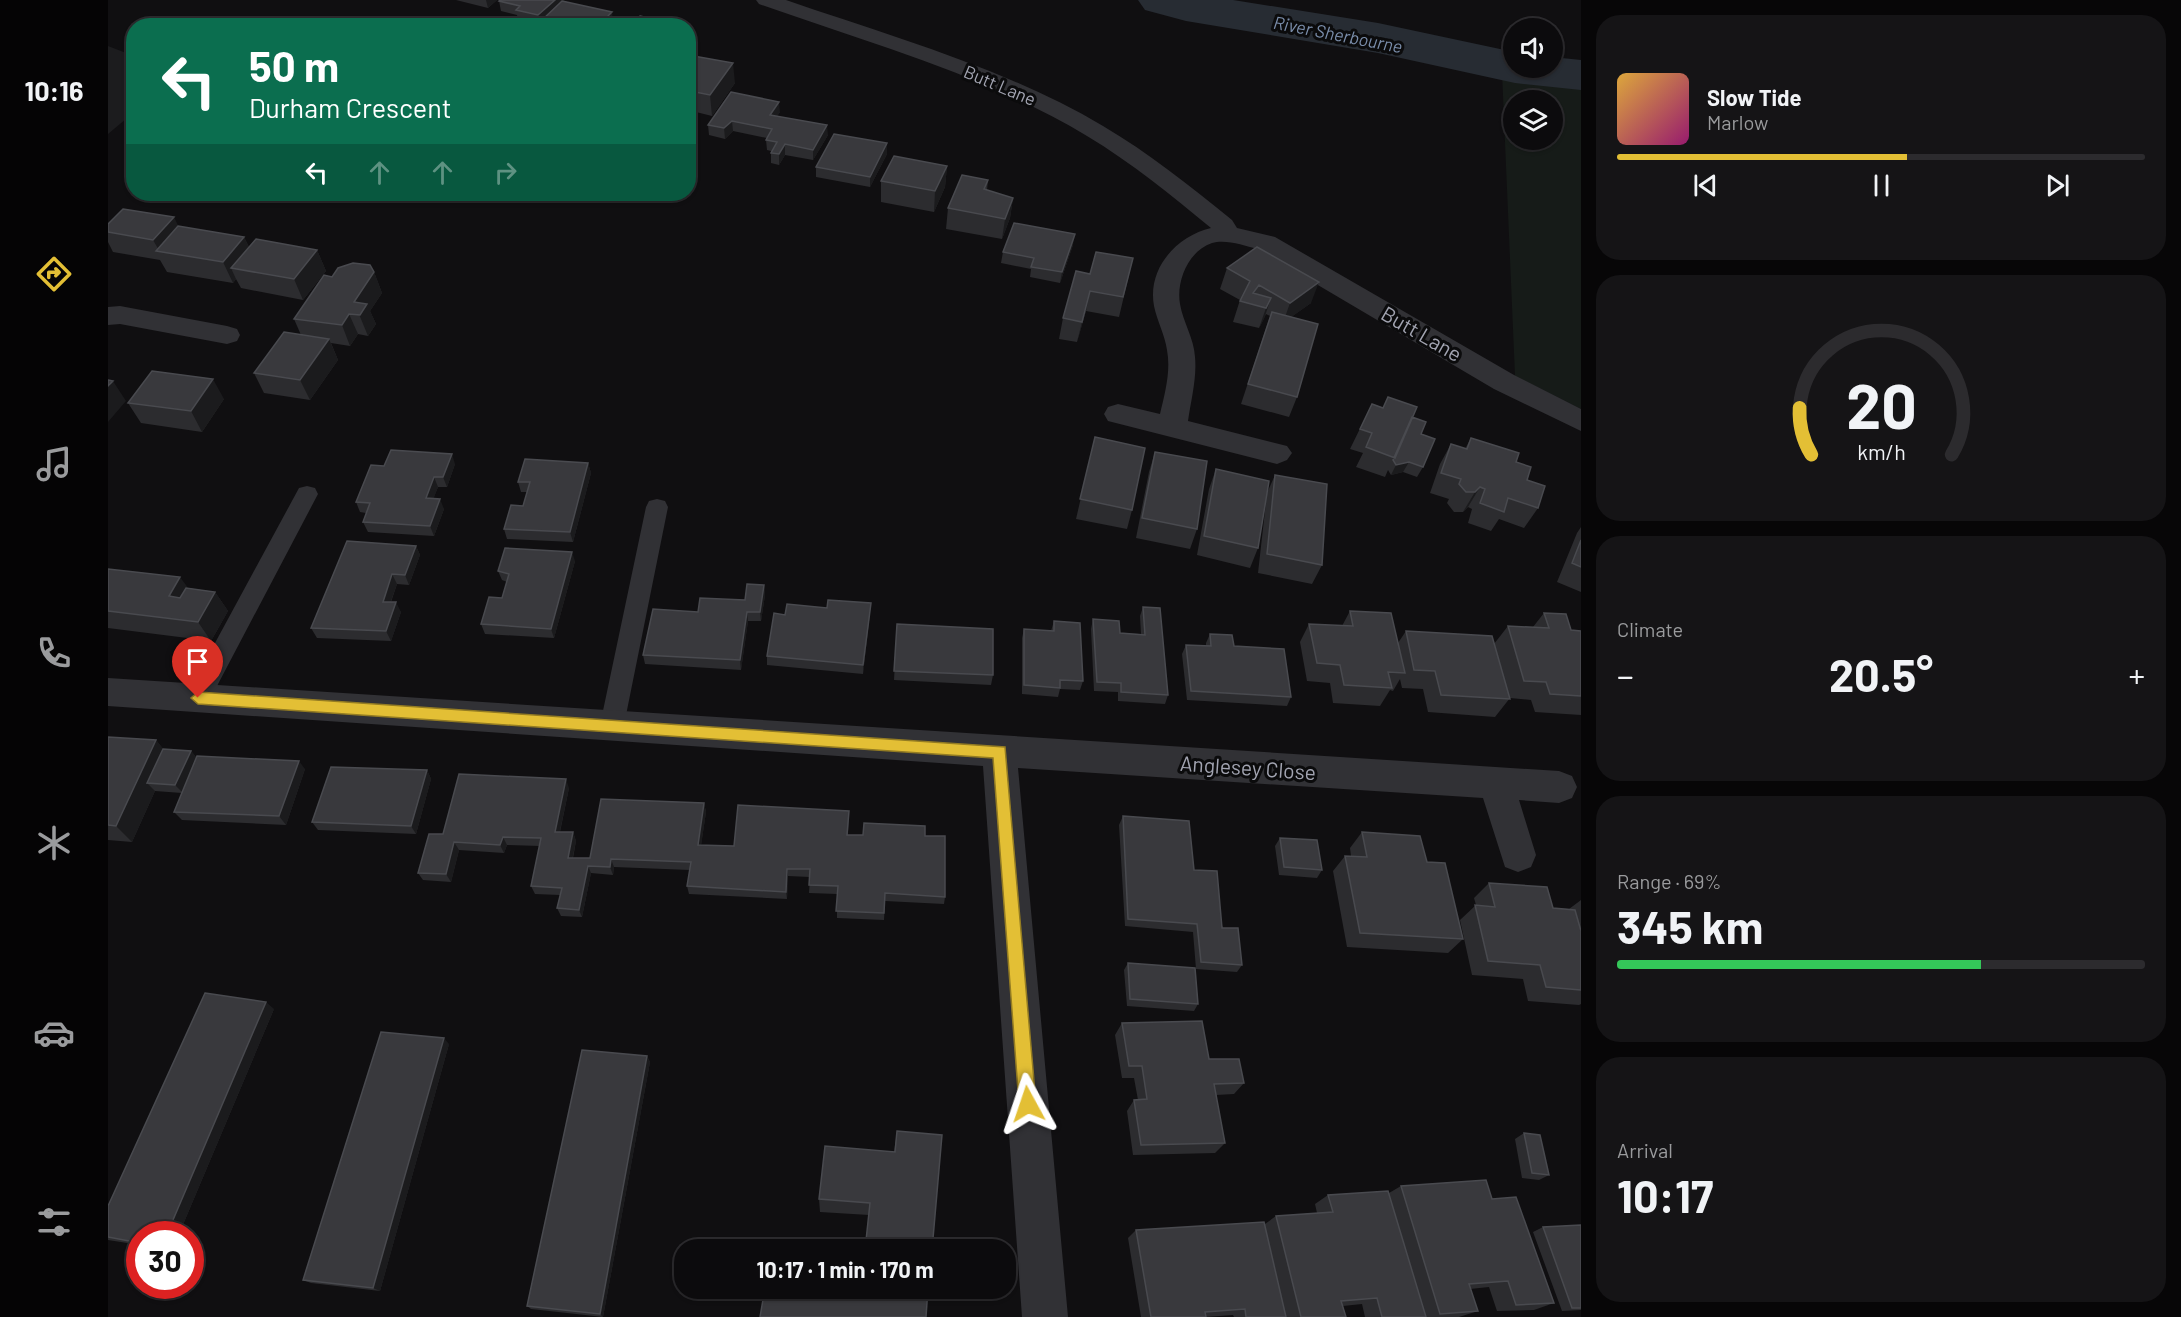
<!DOCTYPE html>
<meta charset="utf-8">
<style>
:root{--surface:#0c0b0d;--page:#151416;--text:#f1f3f6;--muted:#9a9b9d;--line:#2c2b2e;--accent:#e3bf35}
body{margin:0;font-family:Barlow,sans-serif;background:var(--page);color:var(--text);height:100vh;display:flex;flex-direction:column;font-size:22px;white-space:nowrap}
*{box-sizing:border-box;margin:0}
p{font-size:20px;color:var(--muted)}
.icon{flex:none;width:33px;height:33px;fill:none;stroke:currentColor;stroke-width:2;stroke-linecap:round;stroke-linejoin:round}
.map{position:relative;flex:1;overflow:hidden}
.side{display:flex;flex-direction:column;gap:15px;padding:15px;background:#070607;width:600px}
.side>*{flex:none}
.guide{position:absolute;left:18px;top:18px;width:570px;height:183px;border-radius:24px;box-shadow:0 2px 4px #0004,0 0 0 2px var(--line);background:#0b6e4f;color:#fff;overflow:hidden}
.tools{position:absolute;left:1395px;top:18px;display:grid;gap:12px}
.tools a{display:grid;place-items:center;width:60px;height:60px;border-radius:50%;background:var(--surface);box-shadow:0 2px 4px #0004,0 0 0 2px var(--line);font-size:30px}
.speed{position:absolute;left:18px;top:1221px;display:flex;gap:12px;font-size:30px;font-weight:700;text-align:center}
.speed>*{display:grid;place-content:center;width:78px;height:78px;border-radius:50%;background:var(--surface);box-shadow:0 2px 4px #0004,0 0 0 2px var(--line);line-height:1}
.speed .limit{border:9px solid #d22;background:#fff;color:#111}
.pin{position:absolute;display:grid;place-items:center;width:51px;height:51px;color:#fff;margin:-62px -26px;border-radius:50% 50% 50% 0;rotate:-45deg;box-shadow:0 0 6px #0007}
.pin .icon{rotate:45deg}
.me{position:absolute;width:66px;margin:-33px;rotate:355deg;stroke-linejoin:round;filter:drop-shadow(0 0 4px #0008)}
.turn{display:flex;align-items:center;gap:21px;height:126px;padding:0 24px;font-size:27px}
.turn .icon{width:78px;height:78px;stroke-width:2.5}
.turn b{display:block;font-size:42px;line-height:51px}
.lanes{display:flex;align-items:center;height:57px;padding:0 24px;background:#0003;justify-content:center;gap:30px;direction:ltr}
.lanes .off{opacity:.35}
.big{font-size:45px;font-weight:700;line-height:1.1}
.side .widget{flex:1;display:flex;flex-direction:column;justify-content:center;gap:9px;min-width:0;padding:0 21px;border-radius:24px;background:var(--page)}
.side .dial{align-items:center;gap:0}
.dial svg{height:156px;overflow:visible;fill:none;stroke:var(--line);stroke-width:7;stroke-linecap:round;text-anchor:middle}
.dial text{fill:var(--text);stroke:none}
.song{display:flex;align-items:center;gap:18px}
.cover{width:72px;height:72px;border-radius:9px;background:linear-gradient(135deg,hsl(40 70% 55%),hsl(320 70% 35%))}
.played{height:6px;border-radius:3px;background:linear-gradient(90deg,var(--accent) 55%,var(--line) 55%)}
.keys{display:flex;justify-content:space-around;direction:ltr}
.heat{display:flex;justify-content:space-between;align-items:center;font-size:33px;direction:ltr}
.charge{height:9px;border-radius:4px;background:linear-gradient(90deg,#34c759 69%,var(--line) 0)}
.trip{position:absolute;left:566px;top:1239px;width:342px;height:60px;border-radius:24px;background:var(--surface);box-shadow:0 2px 4px #0004,0 0 0 2px var(--line);font-weight:700;line-height:60px;text-align:center}
main{display:flex;flex:1;min-height:0}
.tab-bar{display:flex;flex-direction:column;width:108px;justify-content:space-around;align-items:center;background:#050405;color:var(--muted)}
.tab-bar .icon{width:42px;height:42px}
.tab-bar .selected{color:var(--accent)}
.tab-bar b{font-size:27px;color:var(--text)}
.map>svg:first-child{display:block}
.built{fill:#1c1c1e}
.green{fill:#161b18;fill-rule:evenodd}
.lines{fill:none;stroke-linecap:round;stroke-linejoin:round}
.river{fill:#272c33;fill-rule:evenodd}
.lane{fill:#313135;fill-rule:evenodd}
.street{fill:#313135;fill-rule:evenodd}
.wall{fill:#2c2c2f}
.shaded-wall{fill:#1b1b1d}
.building{fill:#39393d;stroke:#494a4f;stroke-width:1.5}
.route{fill:#e3bf35;stroke:#947c22;stroke-width:1.5}
.labels{text-anchor:middle;dominant-baseline:central;stroke-width:6;stroke-linejoin:round;paint-order:stroke}
.far-water-label{font-size:18px;font-style:italic;fill:#7a8daa;stroke:#0b0b0c}
.far-street-label{font-size:18px;fill:#a2a4b1;stroke:#0b0b0c}
.street-label{font-size:21px;fill:#a2a4b1;stroke:#0b0b0c}
</style>
<main>
<nav class="tab-bar">
<b>10:16</b>
<svg class="icon selected" aria-label="directions" viewBox="0 0 24 24"><path d="M12 3l9 9-9 9-9-9zM9 14v-3h6M13 9l2 2-2 2"/></svg>
<svg class="icon" aria-label="music" viewBox="0 0 24 24"><path d="M9 18V5l10-2v13"/><circle cx="6" cy="18" r="3"/><circle cx="16" cy="16" r="3"/></svg>
<svg class="icon" aria-label="phone" viewBox="0 0 24 24"><path d="M5 4h4l2 5-3 2q2 4 5 5l2-3 5 2v4C11 20 4 13 5 4z"/></svg>
<svg class="icon" aria-label="climate" viewBox="0 0 24 24"><path d="M12 3v18M4 7l16 10M4 17L20 7"/></svg>
<svg class="icon" aria-label="car" viewBox="0 0 24 24"><path d="M5 17H2v-5l4-1 3-4h7l3 4 3 1v5h-3M9 17h6M6 11h13"/><circle cx="7" cy="17" r="2"/><circle cx="17" cy="17" r="2"/></svg>
<svg class="icon" aria-label="filters" viewBox="0 0 24 24"><path d="M4 7h16M4 17h16"/><circle cx="9" cy="7" r="2"/><circle cx="15" cy="17" r="2"/></svg>
</nav>
<div class="map">
<svg width="1473" height="1317" viewBox="0 0 1473 1317">
<rect width="100%" height="100%" fill="#100f11"/>
<path class="built" d="M0,46L26,56L25,113L0,134Z"/>
<path class="green" d="M1394,72L1473,82V409L1407,376ZM1406,100H1444V140H1406Z"/>
<g class="lines">
<path class="river" d="M1030,0H1125L1270,23L1406,52V68H1444V57L1473,60V90L1407,83L1270,53L1078,21L1037,10Z"/>
<path class="lane" d="M199,486L207,488L210,494L99,705L90,708L81,705L78,698L81,691L191,488Z
M549,499L557,501L560,507L516,725L513,732L504,736L495,732L492,725L538,507L541,501Z"/>
<path class="street" d="M648,0H678C785,37 897,68 995,126C1041,153 1082,186 1124,220L1129,228L1167,237L1406,375L1473,409V431L1386,389L1149,249C1136,245 1117,239 1104,243C1080,251 1068,282 1072,304C1075,322 1086,338 1087,357C1089,378 1083,400 1080,421L1179,446L1184,453L1179,460L1169,464L1000,421L996,414L1000,407L1010,404L1052,414C1057,393 1063,371 1059,350C1057,335 1049,321 1046,306C1039,268 1069,236 1103,228C1063,195 1024,163 979,136C878,75 761,43 651,4Z
M12,306L119,326L129,329L132,335L129,341L119,344L12,324L0,325V307Z
M0,678L1451,771L1464,776L1469,787L1464,798L1451,803L1411,800L1428,855L1423,867L1410,872L1397,867L1375,798L910,768L960,1317H914L875,766L0,706Z"/>
</g>
<path class="wall" d="M348,0H389L380,8Z
M391,1H457L505,22L524,23H562V26H430L410,20L409,15L393,11Z
M580,55L627,83L604,116L584,111L583,100H580Z
M672,112L669,116L720,135L705,160L677,155L671,165L663,163V151L659,150L658,140L659,138L625,131L617,139L601,135L600,125Z
M779,154L762,187L708,177V167Z
M839,166L837,187L826,212L773,202V181Z
M880,180L879,190L905,198L902,218L894,239L838,229L840,208Z
M0,224L70,226L136,237L141,247L209,250L218,271L195,300L133,288L128,279L125,283L59,272L52,260L5,252L0,242Z
M965,245L952,283L922,277L923,269L893,263L895,252Z
M1025,258L1011,317L978,311L969,342L951,339L955,318L982,274Z
M1119,268L1203,303L1183,317L1189,397L1181,417L1133,404L1162,316L1158,314L1151,328L1125,322L1132,300L1112,289Z
M266,272L274,293L262,311L268,324L260,336L250,334L242,346L223,343L230,360L202,400L156,393L146,373L193,335L186,319Z
M116,399L94,432L33,423L20,403Z
M1264,404L1304,417L1313,434L1315,467L1309,477L1295,472L1283,475L1280,470L1277,477L1248,467L1255,453L1242,449Z
M987,437L1024,510L1019,529L968,519Z
M1363,438L1408,462L1419,480L1430,508L1416,528L1391,519L1383,531L1360,523L1364,509L1360,507L1355,512H1346L1339,503L1341,499L1322,493L1332,464L1343,444L1357,449Z
M1047,452L1089,529L1082,549L1028,538L1041,472Z
M480,463L483,473L465,542L399,539L396,529L415,506L419,492H413L410,482Z
M347,464L339,487H330L325,499L336,509L326,536L260,532L255,522L258,513L252,512L248,502Z
M1108,469L1159,493L1167,475L1214,565L1204,584L1150,573L1158,502L1150,548L1142,568L1089,555L1101,489Z
M1473,527V592L1449,582L1469,533Z
M308,546L312,555L301,585L289,584L283,602L293,612L283,641L209,638L203,628Z
M467,561L446,638L377,634L373,624L394,598L399,582L394,580L390,571Z
M0,569L80,588L107,592L120,611L103,641L0,628Z
M656,585L657,595L653,621H640L633,670L537,664L535,655L590,612L637,600Z
M1035,607L1060,695L1057,704L1010,701V692L986,691L983,629L985,619L1012,633L1033,634L1032,616Z
M719,608L762,613L755,674L659,665V656L677,615Z
M1242,611L1290,643L1298,631L1386,644L1400,626L1425,627L1436,613L1463,630L1473,631V715L1427,712L1423,700L1402,698L1387,717L1320,712L1315,689L1294,688L1292,679L1285,691L1282,690L1272,706L1225,703L1222,683L1199,681L1192,642L1201,624L1234,626Z
M946,621L975,681L972,690L952,689L950,697L914,694V638L916,629L943,631Z
M789,624L885,675L883,685L786,680Z
M1102,634L1126,646L1183,697L1179,706L1079,700L1074,654L1078,645L1098,646V643Z
M0,737L48,740L55,749L83,751L88,757L197,769L178,825L74,820L66,812L74,793L47,791L24,842L0,840Z
M319,770L323,779L308,834L210,830L204,822Z
M461,788L452,832H465L468,841L465,858H482L596,803L598,812L593,845L626,846L741,811L740,835L817,836L837,897L836,904L777,901L776,920L729,918V894L701,893L702,877L680,876L679,899L581,894L579,886L582,870L506,867L505,875L483,873L474,917L453,916L449,908L452,895L427,894L423,886L432,846L399,845L396,853L351,850L343,882L315,880L310,873L335,834Z
M1015,816L1086,870L1134,965L1129,972L1088,969L1085,932L1017,926L1011,825Z
M1254,832L1319,862L1355,939L1340,953L1239,947L1225,871L1237,856H1243L1242,848Z
M1172,838L1214,870L1209,878L1171,875L1167,846Z
M1381,883L1445,908L1461,909L1473,900V1004L1471,1005L1420,1001L1415,979L1364,975L1352,920L1368,905L1366,898Z
M1020,963L1090,1004L1086,1011L1019,1006L1016,970Z
M166,1009L71,1234H32V1245L0,1240V1206Z
M1014,1023L1101,1059L1136,1083L1126,1094L1108,1095L1117,1143L1107,1153L1025,1155L1019,1111L1026,1100H1030L1026,1078H1014L1007,1035Z
M341,1044L272,1291L203,1283L195,1280Z
M539,1056L542,1062L495,1317L423,1309L419,1306Z
M789,1131L824,1250L761,1215L712,1212L711,1199L786,1152Z
M1416,1133L1441,1175L1431,1180L1414,1178L1407,1139Z
M1293,1186L1384,1199L1446,1303L1426,1310L1389,1311L1381,1287L1362,1289L1370,1311L1351,1317H1257L1254,1304L1235,1306L1238,1317H1126L1125,1315L1098,1317H1033L1020,1238L1028,1230L1157,1224L1168,1216L1209,1213L1207,1204L1220,1195L1281,1193Z
M1473,1225V1310L1454,1311L1425,1232L1435,1227Z"/>
<path class="shaded-wall" d="M378,0H389L380,8Z
M447,0H456L457,3L432,26L430,15Z
M504,12L505,22L502,26H490Z
M625,63L627,83L604,116L602,95Z
M671,102L672,112L663,125L662,115Z
M624,121L625,131L617,139L616,128Z
M719,125L720,135L705,160V150Z
M779,143V154L762,187V177Z
M677,144V155L671,165V154Z
M839,166L837,187L826,212L827,191Z
M905,198L902,218L894,239L897,219Z
M66,217L76,238L52,252L45,240Z
M967,234L965,245L952,283L954,272Z
M136,237L146,257L123,268L128,279L125,283L115,262Z
M209,250L218,271L195,300L186,279Z
M266,272L274,293L262,311L268,324L260,336L246,302Z
M1211,282L1203,303L1175,323L1182,303Z
M982,291L978,311L969,342L974,322Z
M1163,298L1156,319L1151,328L1158,308Z
M241,314L250,334L242,346L234,325Z
M221,339L230,360L202,400L192,380Z
M105,379L116,399L94,432L83,411Z
M5,381L18,401L0,422V386Z
M344,454L347,464L339,487L335,477Z
M1301,462L1295,472L1283,475L1288,465Z
M480,463L483,473L465,542L462,532Z
M326,477L330,487L322,508L318,498Z
M1372,487L1360,507L1355,512L1367,492Z
M332,499L336,509L326,536L322,526Z
M308,546L312,555L301,585L297,575Z
M464,552L467,561L446,638L443,629Z
M284,574L289,584L279,612L275,602Z
M72,577L86,596L75,615L61,596Z
M656,585L657,595L653,621L652,612Z
M107,592L120,611L103,641L90,622Z
M288,602L293,612L283,641L278,631Z
M763,603L762,613L755,674V665Z
M639,612L640,621L633,670L632,660Z
M48,740L63,758L39,783L47,791L24,842L8,826Z
M83,751L90,759L75,793L67,785Z
M191,761L197,769L178,825L171,816Z
M319,770L323,779L308,834L303,826Z
M458,779L461,788L450,840L447,832Z
M596,803L598,812L592,853L590,845Z
M465,832L468,841L463,865L460,858Z
M395,837L399,845L396,853L392,845Z
M346,842L351,850L343,882L338,874Z
M503,859L506,867L505,875L502,867Z
M480,866L483,873L474,917L471,910Z
M679,869L680,876L679,899L678,892Z
M158,1002L166,1009L71,1234H59Z
M336,1038L341,1044L272,1291L265,1288Z
M539,1056L542,1062L495,1317L492,1314Z"/>
<path class="building" d="M392,0H447L430,15L408,10L412,6L391,1Z
M454,1L504,12L490,26H469L450,21L445,26H437L430,24Z
M532,16L562,23L559,26H522Z
M507,19L524,23L522,26H501Z
M580,55L625,63L602,95L582,91L589,81L580,80Z
M623,92L671,102L662,115L719,125L705,150L677,144L671,154L663,153L669,142L658,140L664,129L624,121L616,128L600,125Z
M726,134L779,143L762,177L708,167Z
M786,156L839,166L827,191L773,181Z
M854,175L880,180L876,189L905,198L897,219L840,208Z
M15,209L66,217L45,240L0,232V224Z
M906,223L967,234L954,272L923,267L926,258L895,252Z
M70,226L136,237L115,262L48,251Z
M148,239L209,250L186,279L123,268Z
M1149,247L1211,282L1182,303L1151,285L1145,293L1163,298L1158,308L1132,301L1142,281L1119,268Z
M988,252L1025,258L1015,297L982,291L974,322L955,318L968,271L982,274Z
M245,263L262,265L266,272L246,302L259,304L252,315L241,314L234,325L186,319L216,275L224,277L230,268Z
M1164,312L1210,324L1189,397L1140,384Z
M176,332L221,339L192,380L146,373Z
M44,371L105,379L83,411L20,403Z
M0,380L5,381L0,386Z
M1280,397L1309,407L1287,458L1258,447L1264,433L1252,429L1264,404L1275,408Z
M1304,417L1318,422L1313,434L1327,439L1315,467L1301,462L1288,465L1285,460Z
M987,437L1037,448L1024,510L972,499Z
M1363,438L1411,453L1408,462L1423,467L1419,480L1437,486L1430,508L1400,498L1396,512L1372,503L1377,489L1372,487L1367,492H1358L1351,484L1353,479L1333,473L1343,444L1359,449Z
M283,450L344,454L335,477H326L318,498L332,499L322,526L255,522L262,503L248,502L263,465L276,466Z
M1047,452L1099,461L1089,529L1034,518Z
M417,459L480,463L462,532L396,529L403,505L415,506L422,482H410Z
M1108,469L1161,481L1150,548L1096,536Z
M1167,475L1219,484L1214,565L1159,554Z
M1473,540V567L1464,563Z
M239,541L308,546L297,575L284,574L275,602H288L278,631L203,628Z
M397,548L464,552L443,629L373,624L381,597L394,598L401,574L390,571Z
M0,569L72,577L61,596L72,598L78,588L107,592L90,622L0,611Z
M639,584L656,585L652,612H639L632,660L535,655L545,609L590,612L592,598L637,600Z
M720,600L763,603L755,665L659,656L666,613L677,615L679,604L719,608Z
M1035,607L1052,608L1060,695L1013,692V683L989,682L985,619L1011,621L1012,633L1037,635Z
M1242,611L1283,613L1297,673L1280,672L1284,688L1236,685L1232,665L1209,663L1201,624L1245,626Z
M1436,613L1458,614L1463,630L1473,631V696L1442,694L1438,682L1416,681L1400,626L1441,628Z
M946,621L972,623L975,681L952,680V688L916,685V629L946,631Z
M789,624L885,629V675L786,671Z
M1298,631L1384,636L1402,699L1333,695L1327,671L1306,670Z
M1102,634L1124,635L1126,646L1176,649L1183,697L1083,691L1078,645L1103,646Z
M0,737L48,740L8,826L0,825Z
M55,749L83,751L67,785L39,783Z
M89,756L191,761L171,816L66,812Z
M223,767L319,770L303,826L204,822Z
M351,774L458,779L447,832H465L460,858H482L493,799L596,803L590,845L626,846L630,805L741,811L739,835H755L756,823L817,826V836H837V897L777,893L776,913L728,911L730,886L701,885L702,869H679L678,892L579,886L583,862L503,859L502,867L480,866L471,910L449,908L454,888L423,886L433,838L395,837L392,845L346,842L338,874L310,873L321,834H335Z
M1015,816L1081,821L1086,870L1109,871L1114,928H1130L1134,965L1093,962L1089,924L1020,919Z
M1254,832L1312,836L1319,862L1337,863L1355,939L1252,933L1237,856L1259,857Z
M1172,838L1209,840L1214,870L1176,867Z
M1381,883L1439,887L1445,908L1467,910L1473,931V990L1438,987L1432,965L1380,961L1367,905L1387,907Z
M1020,963L1087,968L1090,1004L1022,999Z
M97,993L158,1002L59,1234H32V1243L0,1237V1206Z
M1094,1021L1101,1059H1131L1136,1083L1106,1084L1117,1143L1033,1145L1026,1100L1039,1099L1034,1066H1021L1014,1023Z
M273,1032L336,1038L265,1288L195,1280Z
M474,1050L539,1056L492,1314L419,1306Z
M789,1131L834,1135L824,1250H757L762,1203L711,1199L717,1146L787,1152Z
M1416,1133L1432,1135L1441,1175L1424,1173Z
M1378,1180L1384,1199L1408,1197L1446,1303L1408,1305L1400,1281L1361,1284L1370,1311L1332,1314L1293,1186Z
M1280,1191L1318,1317H1274L1269,1298L1233,1301L1238,1317H1193L1168,1216L1225,1212L1220,1195Z
M1156,1222L1178,1317H1138L1137,1309L1097,1312L1098,1317H1043L1028,1230Z
M1473,1225V1308H1464L1435,1227Z
M657,1288H820L818,1317H652Z"/>
<path class="route" d="M90,692L897,747L928,1104L926,1110L920,1112L913,1110L911,1104L885,758L90,704L83,698Z"/>
<g class="labels">
<g class="far-water-label">
<text transform="translate(1230 34) rotate(11)">River Sherbourne</text>
</g>
<g class="far-street-label">
<text transform="translate(892 85) rotate(23)">Butt Lane</text>
</g>
<g class="street-label">
<text transform="translate(1314 333) rotate(30)">Butt Lane</text>
<text transform="translate(1140 767) rotate(4)">Anglesey Close</text>
</g>
</g>
</svg>
<div class="tools">
<a><svg class="icon" aria-label="sound" viewBox="0 0 24 24"><path d="M4 9h4l5-4v14l-5-4H4zM17 9q2 3 0 6"/></svg></a>
<a><svg class="icon" aria-label="layers" viewBox="0 0 24 24"><path d="M12 4l9 5-9 5-9-5zM3 14l9 5 9-5"/></svg></a>
</div>
<div class="speed"><div class="limit">30</div></div>
<div class="pin" style="left:90px;top:698px;background:#d93025"><svg class="icon" aria-label="arrive" viewBox="0 0 24 24"><path d="M6 21V4h12l-3 4 3 4H6"/></svg></div>
<svg class="me" style="left:920px;top:1104px" viewBox="-20 -20 40 40"><path d="M0-17L14 15 0 8-14 15z" fill="#e3bf35" stroke="#fff" stroke-width="4"/></svg>
<div class="trip">10:17 · 1 min · 170 m</div>
<div class="guide">
<div class="turn"><svg class="icon" aria-label="left" viewBox="0 0 24 24"><path d="M17 20v-9H6M10 6l-5 5 5 5"/></svg><div><b>50 m</b>Durham Crescent</div></div>
<div class="lanes"><svg class="icon" aria-label="left" viewBox="0 0 24 24"><path d="M17 20v-9H6M10 6l-5 5 5 5"/></svg><svg class="icon off" aria-label="ahead" viewBox="0 0 24 24"><path d="M12 20V5M6 11l6-6 6 6"/></svg><svg class="icon off" aria-label="ahead" viewBox="0 0 24 24"><path d="M12 20V5M6 11l6-6 6 6"/></svg><svg class="icon off" aria-label="right" viewBox="0 0 24 24"><path d="M7 20v-9h11M14 6l5 5-5 5"/></svg></div>
</div>
</div>
<section class="side">
<div class="widget">
<div class="song"><i class="cover"></i><div><b>Slow Tide</b><p>Marlow</p></div></div>
<div class="played"></div>
<div class="keys"><svg class="icon" aria-label="previous" viewBox="0 0 24 24"><path d="M18 5L8 12l10 7zM5 5v14"/></svg><svg class="icon" aria-label="pause" viewBox="0 0 24 24"><path d="M8 5v14M16 5v14"/></svg><svg class="icon" aria-label="next" viewBox="0 0 24 24"><path d="M6 5l10 7-10 7zM19 5v14"/></svg></div>
</div>
<div class="widget dial"><svg viewBox="0 0 100 80">
<path d="M14 69A42 42 0 1 1 86 69"/>
<path d="M14 69A42 42 0 0 1 8 45" stroke="#e3bf35"/>
<text x="50" y="56" font-size="32" font-weight="700">20</text>
<text x="50" y="72" font-size="11">km/h</text>
</svg></div>
<div class="widget"><p>Climate</p>
<div class="heat"><a>−</a><b class="big">20.5°</b><a>+</a></div>
</div>
<div class="widget"><p>Range · 69%</p><b class="big">345 km</b><div class="charge"></div></div>
<div class="widget"><p>Arrival</p><b class="big">10:17</b></div>
</section>
</main>
